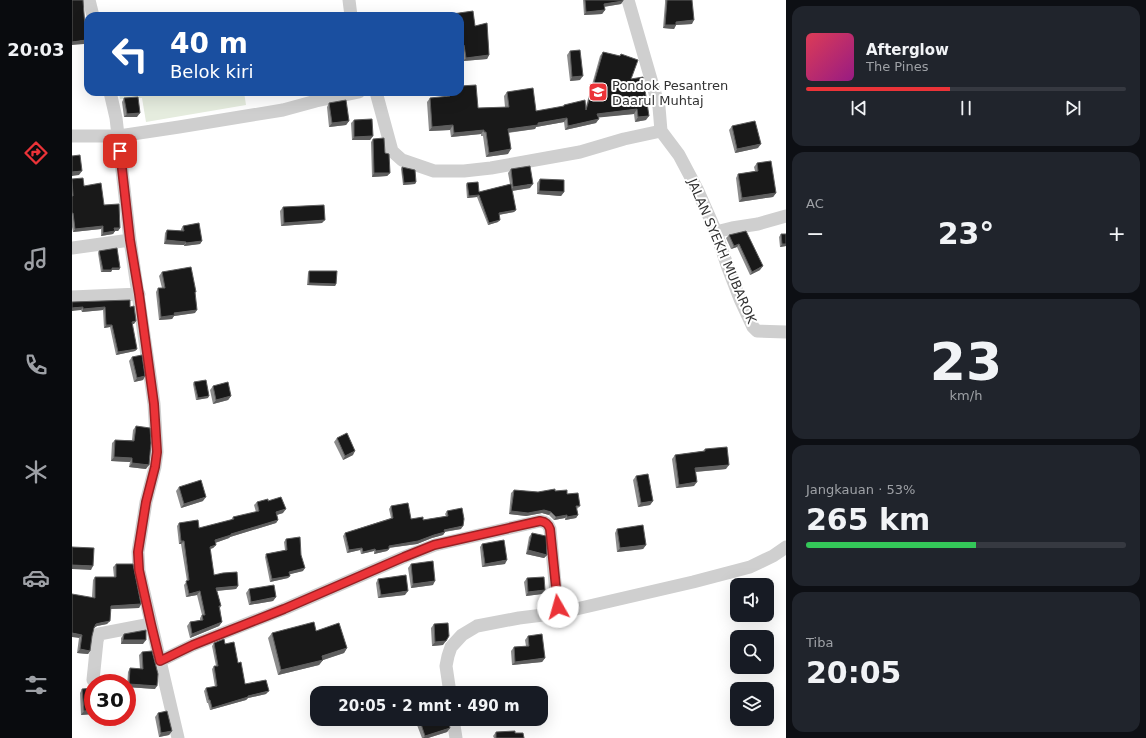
<!DOCTYPE html>
<html lang="id">
<meta charset="utf-8">
<style>
:root{--surface:#171b24;--page:#20242c;--text:#f1f3f6;--muted:#9ea1a6;--line:#363941;--accent:#eb3338}
body{margin:0;font-family:"DejaVu Sans",sans-serif;background:var(--page);color:var(--text);height:100vh;display:flex;flex-direction:column;font-size:15px;white-space:nowrap}
*{box-sizing:border-box;margin:0}
p{font-size:13px;color:var(--muted)}
.icon{flex:none;width:22px;height:22px;fill:none;stroke:currentColor;stroke-width:2;stroke-linecap:round;stroke-linejoin:round}
.map{position:relative;flex:1;overflow:hidden}
.drawer{display:flex;flex-direction:column;gap:6px;padding:6px;background:#0d0f14;width:360px}
.drawer>*{flex:none}
.top-card{position:absolute;left:12px;top:12px;width:380px;height:84px;border-radius:12px;box-shadow:0 4px 16px #0002;background:#1a4fa0;color:#fff;overflow:hidden}
.fabs{position:absolute;left:658px;top:578px;display:grid;gap:8px}
.fabs a{display:grid;place-items:center;width:44px;height:44px;border-radius:8px;background:var(--surface);box-shadow:0 4px 16px #0002;font-size:20px}
.speed{position:absolute;left:12px;top:674px;display:flex;gap:8px;font-size:20px;font-weight:700;text-align:center}
.speed>*{display:grid;place-content:center;width:52px;height:52px;border-radius:50%;background:var(--surface);box-shadow:0 4px 16px #0002;line-height:1}
.speed .limit{border:6px solid #d22;background:#fff;color:#111}
.pin{position:absolute;display:grid;place-items:center;width:34px;height:34px;color:#fff;margin:-17px;border-radius:8px;box-shadow:0 2px 6px #0006}
.me{position:absolute;width:44px;margin:-22px;rotate:353deg;stroke-linejoin:round;filter:drop-shadow(0 0 3px #0008)}
.turn{display:flex;align-items:center;gap:14px;height:84px;padding:0 20px;font-size:18px}
.turn .icon{width:52px;height:52px;stroke-width:2.5}
.turn b{display:block;font-size:28px;line-height:34px}
.big{font-size:30px;font-weight:700;line-height:1.1}
.drawer .tile{flex:1;display:flex;flex-direction:column;justify-content:center;gap:6px;min-width:0;padding:0 14px;border-radius:12px;background:var(--page)}
.drawer .dial{align-items:center;gap:0}
.dial b{font-size:52px;line-height:1}
.song{display:flex;align-items:center;gap:12px}
.cover{width:48px;height:48px;border-radius:6px;background:linear-gradient(135deg,hsl(350 70% 55%),hsl(310 70% 35%))}
.played{height:4px;border-radius:2px;background:linear-gradient(90deg,var(--accent) 45%,var(--line) 45%)}
.keys{display:flex;justify-content:space-around;direction:ltr}
.heat{display:flex;justify-content:space-between;align-items:center;font-size:22px;direction:ltr}
.charge{height:6px;border-radius:3px;background:linear-gradient(90deg,#34c759 53%,var(--line) 0)}
.trip{position:absolute;left:238px;top:686px;width:238px;height:40px;border-radius:12px;background:var(--surface);box-shadow:0 4px 16px #0002;font-weight:700;line-height:40px;text-align:center}
main{display:flex;flex:1;min-height:0}
.tabs{display:flex;flex-direction:column;width:72px;justify-content:space-around;align-items:center;background:#090b0e;color:var(--muted)}
.tabs .icon{width:28px;height:28px}
.tabs .active{color:var(--accent)}
.tabs b{font-size:18px;color:var(--text)}
.map>svg:first-child{display:block}
.green{fill:#e5ecde}
.lines{fill:none;stroke-linecap:round;stroke-linejoin:round}
.minor{stroke:#cfcfcf;stroke-width:13}
.wall{fill:#8c8c8c}
.shaded-wall{fill:#5e5e5e}
.building{fill:#191919;stroke:#5e5e5e}
.route-casing{stroke:#992124;stroke-width:10}
.route{stroke:#eb3338;stroke-width:7}
.labels{text-anchor:middle;dominant-baseline:central;stroke-width:4;stroke-linejoin:round;paint-order:stroke}
.poi-label{font-size:13px;fill:#323232;stroke:#fff;text-anchor:start}
.street-label{font-size:13px;fill:#323232;stroke:#fff}
</style>
<main>
<nav class="tabs">
<b>20:03</b>
<svg class="icon active" aria-label="directions" viewBox="0 0 24 24"><path d="M12 3l9 9-9 9-9-9zM9 14v-3h6M13 9l2 2-2 2"/></svg>
<svg class="icon" aria-label="music" viewBox="0 0 24 24"><path d="M9 18V5l10-2v13"/><circle cx="6" cy="18" r="3"/><circle cx="16" cy="16" r="3"/></svg>
<svg class="icon" aria-label="phone" viewBox="0 0 24 24"><path d="M5 4h4l2 5-3 2q2 4 5 5l2-3 5 2v4C11 20 4 13 5 4z"/></svg>
<svg class="icon" aria-label="climate" viewBox="0 0 24 24"><path d="M12 3v18M4 7l16 10M4 17L20 7"/></svg>
<svg class="icon" aria-label="car" viewBox="0 0 24 24"><path d="M5 17H2v-5l4-1 3-4h7l3 4 3 1v5h-3M9 17h6M6 11h13"/><circle cx="7" cy="17" r="2"/><circle cx="17" cy="17" r="2"/></svg>
<svg class="icon" aria-label="filters" viewBox="0 0 24 24"><path d="M4 7h16M4 17h16"/><circle cx="9" cy="7" r="2"/><circle cx="15" cy="17" r="2"/></svg>
</nav>
<div class="map">
<svg width="714" height="738" viewBox="0 0 714 738">
<rect width="100%" height="100%" fill="#fff"/>
<path class="green" d="M47,92H172L174,105L74,122L70,98L48,99Z"/>
<g class="lines">
<path class="minor" d="M17,0L21,16
M277,0L279,16
M556,0L587,107L589,131
M38,92L44,118L58,240L79,382L82,404L85,452L83,467L74,502L66,552L67,571L106,738
M304,92L320,151L330,160L362,171H392L419,168L508,152L552,139L589,131
M589,131L607,155L625,189L644,232L656,268L668,299L681,327L685,331L714,332
M0,136H47L107,127L211,110L244,101L287,92
M644,232L660,228L686,224L714,216
M0,248L58,240
M0,297L67,294
M487,613L621,582L678,567L701,556L714,547
M88,661L121,645L212,609L332,557L363,545L468,521C474,522 476,524 478,529L485,604L487,613L447,618L405,626L390,635L379,647L376,656L374,666L378,693
M21,680L25,641L27,634L79,624
M381,719L384,738"/>
</g>
<path class="wall" d="M511,0H551L549,4L532,7L533,10L530,14L512,15Z
M593,0H620V24L604,25L602,29L591,28L593,3Z
M401,11L403,26L415,23L417,55L415,59L391,61L390,48H388V16H372L373,15Z
M498,51L508,80L498,81L495,55Z
M531,52L548,56L549,54L574,120L563,122L562,114L526,117L524,123L493,130L492,122L464,127L463,129L436,133V154L414,157L411,136H409V134L379,137L378,130L357,131L355,102L358,98L375,97L374,92H388L406,108L433,107L432,96L435,92L464,111L491,107L492,105L514,106L528,56Z
M323,92H333L327,96Z
M52,98L65,117H52L50,102Z
M257,103L277,121L274,125L257,127L255,107Z
M282,120L301,136L298,140H280L279,123Z
M660,126L686,148L663,153L657,130Z
M301,139L313,153L318,173L315,176L300,177L299,142Z
M685,163L704,193L701,197L667,202L664,178L666,174L683,171L682,167Z
M330,167L344,182L343,184L331,185L329,169Z
M439,169L458,188L440,191L444,210L442,212L427,215L426,222L416,225L405,197L395,198L394,185L395,183L407,192L438,184L436,173Z
M0,179L12,186L32,205L48,228L46,231H43L41,234L29,236V229L1,232L0,227Z
M468,179L492,192L489,196L465,194V183Z
M211,207L250,223L209,226L208,211Z
M111,226L130,241L128,244L112,246V245L92,244L93,233L95,230L109,231V229Z
M674,231L688,270L678,275L665,247L659,249L654,238L657,235Z
M709,234L714,246L708,247L707,237Z
M27,251L48,268L47,270H40L39,272H29L26,253Z
M237,271L264,284L263,286L235,285L236,273Z
M90,272L123,293V313L102,316L100,319L87,320L84,292L86,288H90L87,276Z
M0,302L58,307L62,324H60L65,349L63,351L44,355L38,327L32,328L31,310L10,312L9,310Z
M60,357L73,376L71,380L62,382L57,361Z
M122,382L136,398L124,400L121,384Z
M141,386L159,396L156,400L141,404L138,390Z
M64,426L74,469L57,467L58,462L39,461L40,443L43,440H60L61,430Z
M265,438L281,455L271,460L262,442Z
M633,449L654,469L624,472L622,486L604,488L600,459L603,455L631,451Z
M564,476L581,501L578,505L566,507L561,480Z
M107,487L131,501L109,508L104,491Z
M442,490L466,492L483,491L495,494L508,506L505,509L506,515L504,518L493,520V518L482,520L477,515L470,513L454,516L437,514L439,493Z
M196,501L211,513L205,515L206,520L204,523L158,537L157,538L143,543L144,545L141,548L138,549L142,575L166,586L164,589L145,591L149,606L148,608L150,622L147,626L118,638L115,626L118,622L128,620V618L130,615L125,595L114,597L112,585L115,581L109,544H107L105,526L107,523L127,528L159,520L161,517L184,512L182,505L185,502Z
M319,506L339,519L351,520L374,516L373,514L375,511L389,529L373,532L371,535L360,538L345,544L317,548V549L315,551L302,554V551L289,554L288,550L275,553L271,536L273,533L319,518L317,509Z
M545,529L574,545L571,549L545,552L543,533Z
M460,533L475,555L472,558L454,554L457,537Z
M214,539L231,571L218,574V576L216,578L198,582L193,557L194,554L213,550L212,542Z
M410,544L433,564L410,567L408,547Z
M44,564L69,604L67,608L39,609L35,624L25,626L22,628L20,636L18,651L16,654L5,653L7,638L20,597L21,580L23,577H42L41,567Z
M339,564L361,585L339,588L336,568Z
M455,578L473,590L470,594L454,596L452,582Z
M306,579L333,595L306,598L304,583Z
M177,589L204,597L201,601L177,605L174,593Z
M362,624L371,645L360,646L359,628Z
M244,631L275,648L272,653L251,660L247,665L206,675L196,638L200,633Z
M52,634L71,644H49V638Z
M456,636L473,658L470,662L440,665L439,651L442,647L454,646L453,640Z
M142,643L153,644L166,663L173,684L194,694L176,698L174,700L138,710L136,703H135L132,691L134,688L143,687L140,669L142,666H144L140,646Z
M70,652L83,689L55,687L56,672L58,668L68,669L67,655Z
M10,689L21,714L9,715L8,693Z
M86,713L100,731L97,735L87,737L83,717Z
M348,721L378,728L375,732L356,738H350L345,725Z
M424,732L443,733L452,738H422L421,736Z"/>
<path class="shaded-wall" d="M551,1L549,4L530,7L532,4Z
M533,10L530,14L512,15L514,12Z
M622,20L620,24L602,25L604,22Z
M593,25H604L602,29L591,28Z
M14,40L12,44L0,45V42Z
M392,45L390,48H388V46Z
M417,55L415,59L391,61L394,58Z
M511,76L508,80L498,81L500,77Z
M565,109L562,114L522,118L525,114Z
M68,113L65,117H52L55,114Z
M577,116L574,120L563,122L566,117Z
M495,118L492,122L464,127L463,129L433,133L436,129Z
M527,119L524,123L493,130L496,126Z
M277,121L274,125L257,127L260,123Z
M381,125L378,130L357,131L360,127Z
M412,130L409,134L379,137L382,133Z
M301,136L298,140H280L282,137Z
M689,144L686,148L663,153L665,149Z
M439,149L436,154L414,157L417,153Z
M10,171L7,175L0,176V172Z
M302,173H318L315,176L300,177Z
M344,182L343,184L331,185L332,183Z
M461,184L458,188L439,191L441,187Z
M467,191L492,192L489,196L465,194Z
M704,193L701,197L667,202L670,198Z
M407,195L405,197L395,198L397,196Z
M444,210L442,212L425,215L427,213Z
M253,220L250,223L209,226L212,223Z
M428,220L426,222L416,225L417,223Z
M31,226L29,229L1,232L3,229Z
M42,228H48L46,231H40Z
M43,231L41,234L29,236L31,233Z
M94,240L114,242L112,245L92,244Z
M130,241L128,244L112,246L114,243Z
M667,244L665,247L659,249L662,246Z
M710,244H714V246L708,247Z
M691,266L688,270L678,275L680,272Z
M40,268H48L47,270H39Z
M31,270H40L39,272H29Z
M237,283L264,284L263,286L235,285Z
M11,307L9,310L0,311V308Z
M33,307L31,310L10,312L11,309Z
M125,310L123,313L102,316L100,319L87,320L89,317L102,313Z
M64,321L62,324H58L60,322Z
M34,325H40L38,327L32,328Z
M65,349L63,351L44,355L46,352Z
M73,376L71,380L62,382L65,378Z
M137,396L136,398L124,400L126,398Z
M159,396L156,400L141,404L144,400Z
M283,451L281,455L271,460L273,456Z
M42,457L60,458L58,462L39,461Z
M60,463L77,465L74,469L57,467Z
M657,465L654,469L621,472L623,468Z
M625,482L622,486L604,488L607,485Z
M134,497L131,501L109,508L112,504Z
M581,501L578,505L566,507L569,503Z
M214,509L211,513L201,516L204,512Z
M472,510L479,512L477,515L470,513L454,516L437,514L439,511Z
M495,515L493,518L482,520L484,517Z
M506,515L504,518L493,520L495,517Z
M206,520L204,523L158,537L157,538L140,544L143,540L159,534Z
M391,526L389,529L370,532L372,530Z
M373,532L371,535L360,538L345,544L315,548L317,546Z
M109,541H112L109,544H107Z
M144,545L141,548L135,550L138,547Z
M574,545L571,549L545,552L548,548Z
M290,548L288,550L275,553L277,550Z
M303,549L302,551L289,554L291,552Z
M317,549L315,551L302,554L304,551Z
M456,550L475,555L472,558L454,554Z
M435,560L433,564L410,567L413,564Z
M0,565L21,566L19,570L0,569Z
M233,568L231,571L215,575L217,572Z
M218,576L216,578L198,582L200,579Z
M363,581L361,585L339,588L341,584Z
M166,586L164,589L142,591L144,588Z
M473,590L470,594L454,596L456,592Z
M128,591L125,595L114,597L117,594Z
M336,591L333,595L306,598L309,595Z
M204,597L201,601L177,605L179,602Z
M69,604L67,608L36,609L39,606Z
M38,621L35,624L25,626L22,628L24,624L28,623Z
M150,622L147,626L118,638L120,634Z
M0,633L10,635L7,638L0,637Z
M51,640H74L71,644H49Z
M374,641L371,645L360,646L363,642Z
M275,648L272,653L251,660L247,665L206,675L209,670Z
M8,649L18,651L16,654L5,653Z
M473,658L470,662L440,665L443,662Z
M57,684L85,686L83,689L55,687Z
M197,691L194,694L176,698L174,700L138,710L140,708L176,696Z
M21,710V714L9,715L12,711Z
M378,728L375,732L356,738H351L353,736Z
M100,731L97,735L87,737L89,733Z"/>
<path class="building" d="M0,0H11L14,40L0,42Z
M513,0H551V1L532,4L533,10L514,12Z
M595,0H620L622,20L604,22V25H593Z
M401,11L403,26L415,23L417,55L394,58L392,45L388,46V16H373V15Z
M508,50L511,76L500,77L498,51Z
M531,52L548,56L549,54L566,60L559,79L571,77L577,116L566,117L565,109L525,114L527,119L496,126L495,118L466,123V125L436,129L439,149L417,153L414,132H412V130L382,133L381,125L360,127L358,98L378,96V92H388V86L404,85L406,108L437,107L435,92L461,88L464,111L492,106V105L513,100L514,110Z
M66,97L68,113L55,114L52,98Z
M274,100L277,121L260,123L257,103Z
M300,119L301,136L282,137V120Z
M683,121L689,144L665,149L660,126Z
M312,138L313,153L317,154L318,173H302L301,139Z
M8,155L10,171L0,172V156Z
M699,161L704,193L670,198L666,174L686,171L685,163Z
M458,166L461,184L441,187L439,169Z
M330,167L343,170L344,182L332,183Z
M11,178L12,186L29,183L32,205L47,204L48,228H42L43,231L31,233V226L3,229L1,213H0V196H1L0,179Z
M468,179L492,180V192L467,191Z
M406,182L407,192L439,184L444,210L427,213L428,220L417,223L407,195L397,196L395,183Z
M252,205L253,220L212,223L211,207Z
M127,223L130,241L114,243V242L94,240L95,230L112,231L111,226Z
M674,231L691,266L680,272L667,244L662,246L657,235Z
M709,234H714V244H710Z
M45,248L48,268H40V270H31L27,251Z
M119,267L124,292H123L125,310L102,313L103,315L89,317L86,288H93L90,272Z
M237,271H265L264,284L237,283Z
M58,300V307L62,306L64,321L60,322L65,349L46,352L40,325H34L33,307L11,309V307L0,308V302Z
M70,355L73,376L65,378L60,357Z
M134,380L137,396L126,398L122,382Z
M156,382L159,396L144,400L141,386Z
M64,426L78,428L79,443L77,465L60,463V458L42,457L43,440L62,441Z
M275,433L283,451L273,456L265,438Z
M655,447L657,465L623,468L625,482L607,485L603,455L633,451V449Z
M576,474L581,501L569,503L564,476Z
M129,480L134,497L112,504L107,487Z
M483,489V491L495,490V494L506,493L508,506H504L506,515L495,517V515L484,517L479,512L472,510L456,513L439,511L442,490L466,492Z
M209,497L214,509L204,512L206,520L159,534V535L143,540L144,545L138,547L142,575L151,573L165,572L166,586L144,588L149,606H147L150,622L120,634L118,622L131,620L130,615H133L128,591L117,594L114,581L117,580L112,541H109L107,523L126,520L127,528L162,519L161,517L187,511L185,502L196,499V501Z
M336,503L339,519L351,517V520L376,516L375,511L390,508L392,519L391,526L372,530L373,532L362,535L346,541L317,546V549L304,551L303,549L291,552L290,548L277,550L273,533L321,518L319,506Z
M571,525L574,545L548,548L545,529Z
M460,533L474,536L475,555L456,550Z
M228,537L229,555L233,568L217,572L218,576L200,579L194,554L215,550L214,539Z
M432,540L435,560L413,564L410,544Z
M0,547L22,548L21,566L0,565Z
M361,561L363,581L341,584L339,564Z
M44,564H61L69,604L39,606L38,621L28,623L24,624L22,628L20,636L18,651L8,649L10,635L0,633V594L23,598V577H44Z
M334,575L336,591L309,595L306,579Z
M472,577L473,590L456,592L455,578Z
M202,585L204,597L179,602L177,589Z
M242,622L244,631L267,623L275,648L250,656L251,660L209,670L200,633Z
M376,623L377,636L374,641L363,642L362,624Z
M74,630V640H51L52,634Z
M470,634L473,658L443,662L442,647L457,646L456,636Z
M152,639L153,644L162,642L166,663L169,662L173,684L194,680L197,691L176,696V697L140,708L138,700H137L134,688L145,686L142,666H146L142,643Z
M80,651L86,674L85,686L57,684L58,668L71,669L70,652Z
M21,688V710L12,711L10,689Z
M372,688L373,693H357V691Z
M95,711L100,731L89,733L86,713Z
M354,719H376L378,728L353,736L348,721Z
M443,731V733H451L452,738H424V732Z"/>
<g class="lines">
<g class="route-casing">
<path id="route" d="M48,151L58,240L67,294L82,404L85,452L83,467L74,502L66,552L67,570L79,624L88,661L121,645L212,609L332,557L362,545L468,521C474,522 476,524 478,529L486,607"/>
</g>
<use href="#route" class="route"/>
</g>
<defs>
<g id="school-square" transform="scale(1)"><rect x="-9" y="-9" width="18" height="18" rx="4" fill="#eb3338" stroke="#fff"/><path d="M0-5L7-2L0 1L-7-2ZM-4 1L0 2.5L4 1V4Q0 6-4 4Z" fill="#fff"/></g>
</defs>
<g fill-rule="evenodd">
<use href="#school-square" x="526" y="92"/>
</g>
<g class="labels">
<g class="poi-label">
<text x="540" y="85">Pondok Pesantren<tspan x="540" dy="15">Daarul Muhtaj</tspan></text>
</g>
<g class="street-label">
<text transform="translate(650 251) rotate(67)">JALAN SYEKH MUBAROK</text>
</g>
</g>
</svg>
<div class="fabs">
<a><svg class="icon" aria-label="sound" viewBox="0 0 24 24"><path d="M4 9h4l5-4v14l-5-4H4zM17 9q2 3 0 6"/></svg></a>
<a><svg class="icon" aria-label="search" viewBox="0 0 24 24"><circle cx="10" cy="10" r="6"/><path d="M15 15l6 6"/></svg></a>
<a><svg class="icon" aria-label="layers" viewBox="0 0 24 24"><path d="M12 4l9 5-9 5-9-5zM3 14l9 5 9-5"/></svg></a>
</div>
<div class="speed"><div class="limit">30</div></div>
<div class="pin" style="left:48px;top:151px;background:#d93025"><svg class="icon" aria-label="arrive" viewBox="0 0 24 24"><path d="M6 21V4h12l-3 4 3 4H6"/></svg></div>
<svg class="me" style="left:486px;top:607px" viewBox="-20 -20 40 40"><circle r="19" fill="#fff"/><path d="M0-13L10 11 0 6-10 11z" fill="#eb3338"/></svg>
<div class="trip">20:05 · 2 mnt · 490 m</div>
<div class="top-card">
<div class="turn"><svg class="icon" aria-label="left" viewBox="0 0 24 24"><path d="M17 20v-9H6M10 6l-5 5 5 5"/></svg><div><b>40 m</b>Belok kiri</div></div>
</div>
</div>
<section class="drawer">
<div class="tile">
<div class="song"><i class="cover"></i><div><b>Afterglow</b><p>The Pines</p></div></div>
<div class="played"></div>
<div class="keys"><svg class="icon" aria-label="previous" viewBox="0 0 24 24"><path d="M18 5L8 12l10 7zM5 5v14"/></svg><svg class="icon" aria-label="pause" viewBox="0 0 24 24"><path d="M8 5v14M16 5v14"/></svg><svg class="icon" aria-label="next" viewBox="0 0 24 24"><path d="M6 5l10 7-10 7zM19 5v14"/></svg></div>
</div>
<div class="tile"><p>AC</p>
<div class="heat"><a>−</a><b class="big">23°</b><a>+</a></div>
</div>
<div class="tile dial"><b>23</b><p>km/h</p></div>
<div class="tile"><p>Jangkauan · 53%</p><b class="big">265 km</b><div class="charge"></div></div>
<div class="tile"><p>Tiba</p><b class="big">20:05</b></div>
</section>
</main>
